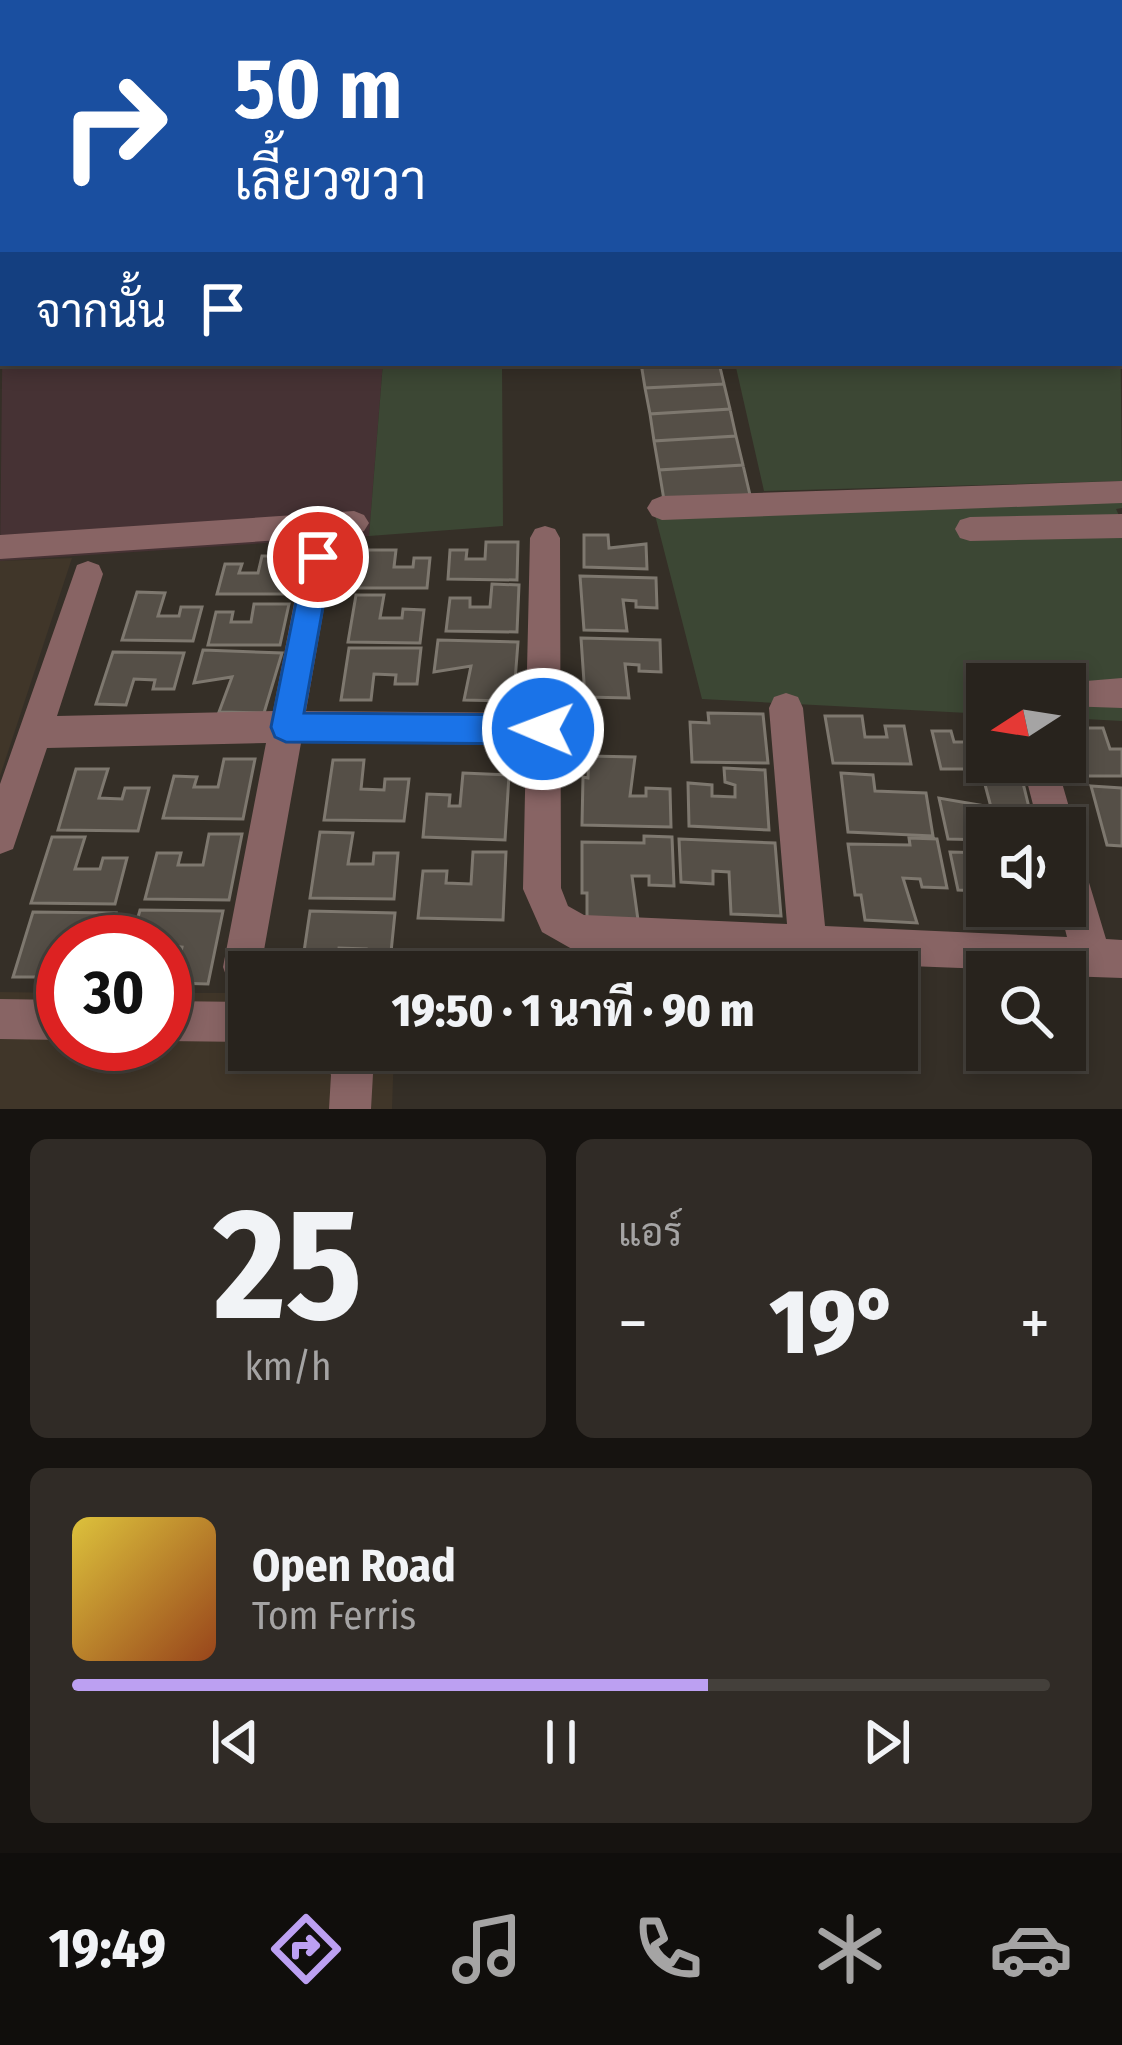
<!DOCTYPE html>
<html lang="th">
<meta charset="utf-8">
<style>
:root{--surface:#28231d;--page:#302b26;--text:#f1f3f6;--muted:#a5a4a4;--line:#44403b;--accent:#bca0f2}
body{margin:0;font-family:"Fira Sans Condensed",Sarabun,sans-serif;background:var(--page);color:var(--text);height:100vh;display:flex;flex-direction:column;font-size:45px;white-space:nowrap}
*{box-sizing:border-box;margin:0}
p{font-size:39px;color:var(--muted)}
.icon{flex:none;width:66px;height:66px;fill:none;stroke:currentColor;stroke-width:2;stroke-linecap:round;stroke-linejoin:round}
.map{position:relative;height:1109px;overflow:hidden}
.details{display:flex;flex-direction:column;gap:30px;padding:30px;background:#161310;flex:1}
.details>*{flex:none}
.guide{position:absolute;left:0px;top:0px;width:1122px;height:366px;box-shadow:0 6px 18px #0003,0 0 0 3px var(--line);background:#1a4fa0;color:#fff;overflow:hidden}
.needle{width:78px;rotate:258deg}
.fabs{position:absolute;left:966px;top:663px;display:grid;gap:24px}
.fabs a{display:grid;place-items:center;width:120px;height:120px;border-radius:0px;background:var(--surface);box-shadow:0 6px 18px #0003,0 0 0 3px var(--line);font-size:60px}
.speed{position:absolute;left:36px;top:915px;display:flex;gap:24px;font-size:60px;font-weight:700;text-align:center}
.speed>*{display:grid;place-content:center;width:156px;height:156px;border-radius:50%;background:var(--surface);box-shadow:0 6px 18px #0003,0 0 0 3px var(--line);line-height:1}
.speed .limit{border:18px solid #d22;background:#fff;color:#111}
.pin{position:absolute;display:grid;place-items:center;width:102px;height:102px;color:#fff;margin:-51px;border:6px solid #fff;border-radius:50%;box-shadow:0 3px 12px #0007}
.me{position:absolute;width:132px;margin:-66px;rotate:271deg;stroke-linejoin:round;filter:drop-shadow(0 0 9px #0008)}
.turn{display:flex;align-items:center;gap:42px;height:252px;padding:0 36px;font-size:54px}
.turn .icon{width:156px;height:156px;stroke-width:2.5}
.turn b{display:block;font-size:84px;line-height:102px}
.then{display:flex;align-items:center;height:114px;padding:0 36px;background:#0003;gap:24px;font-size:45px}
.big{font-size:90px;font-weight:800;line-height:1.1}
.details .widget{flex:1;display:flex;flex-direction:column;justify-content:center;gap:18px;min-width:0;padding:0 42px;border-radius:18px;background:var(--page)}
.details .dial{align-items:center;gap:0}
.dial b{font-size:156px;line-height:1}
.song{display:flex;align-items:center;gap:36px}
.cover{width:144px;height:144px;border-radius:18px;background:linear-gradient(135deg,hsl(50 70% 55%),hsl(20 70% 35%))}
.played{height:12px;border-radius:6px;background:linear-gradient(90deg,var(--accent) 65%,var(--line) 65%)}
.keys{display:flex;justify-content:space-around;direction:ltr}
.heat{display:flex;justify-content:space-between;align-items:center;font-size:66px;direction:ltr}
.details .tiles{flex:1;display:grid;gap:30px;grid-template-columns:1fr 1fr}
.widget:last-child{grid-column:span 2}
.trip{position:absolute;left:228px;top:951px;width:690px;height:120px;border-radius:0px;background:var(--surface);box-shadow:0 6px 18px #0003,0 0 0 3px var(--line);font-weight:800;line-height:120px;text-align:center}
.tabs{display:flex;height:192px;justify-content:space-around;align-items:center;background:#100e0c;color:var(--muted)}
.tabs .icon{width:84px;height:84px}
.tabs .current{color:var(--accent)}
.tabs b{font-size:54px;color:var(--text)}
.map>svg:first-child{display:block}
.commercial{fill:#463234}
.built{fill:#403629}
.green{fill:#3c4734}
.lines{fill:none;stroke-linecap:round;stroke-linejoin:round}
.canal{fill:#01252e;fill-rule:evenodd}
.building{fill:#554f47;stroke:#7e786f;stroke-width:3}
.minor{fill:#886464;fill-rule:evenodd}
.major{fill:#de9697;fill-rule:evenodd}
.route{fill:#1a73e8;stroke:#114b97;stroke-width:3}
</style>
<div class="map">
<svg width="1122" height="1109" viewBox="0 0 1122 1109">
<rect width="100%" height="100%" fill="#352f27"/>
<path class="commercial" d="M3,293V363H383L369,536L0,561Z"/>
<path class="built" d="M72,558L0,776V561Z
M0,992L63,993V1044H165V993H249V1050H394L392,1109H0Z"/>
<path class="green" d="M1119,227L1122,481L764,491L735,363H1119Z
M383,363H502L503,526L369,536Z
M1122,495V508L1116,509L1122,522V721L1065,718V684H987V714L702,699L655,515Z"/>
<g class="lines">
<path class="canal" d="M744,0H779L742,3Z
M1089,0H1113L1115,3H1091Z
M0,40H3V52H0Z"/>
</g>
<path class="building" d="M641,363H719L724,384L645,388Z
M724,384L730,409L650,414L645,388Z
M730,409L736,436L654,441L650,414Z
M736,436L743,465L659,470L654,441Z
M743,465L750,495L664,500L659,470Z
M584,535H608L609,548L646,544L647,569L584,567Z
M486,542H518L517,580L448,579L450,550H467L466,559H485Z
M363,550H396L394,567H413L414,558H430L427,588H358Z
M262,556H295L287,594H217L225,564H242L239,573H258Z
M580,576L656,578L657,608L636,607V601L623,600L627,631L584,630Z
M492,584L519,585L517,632L446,631L450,598H470V607H490Z
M137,592L165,593L158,616H179L181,607H202L193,641L122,640Z
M356,595H384L380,618H402L403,609L424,610L420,643L348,642Z
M254,604H289L280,645H208L216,612H233L231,622H251Z
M581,638L660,640L661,672L639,671V665L625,664L629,698L585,697Z
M438,640L518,642L515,681H509L508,701L464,700L471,666L434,672Z
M349,648H421L417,684H395L396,675L374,674L371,700H341Z
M203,650L282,653L264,713L219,712L232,677L194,683Z
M113,652L184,653L174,689H153L155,680L134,679L126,705L96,704Z
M708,713L763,714L768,763L692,762L690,722L709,723Z
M825,716H862L865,737H887L885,726H904L911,764L833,763Z
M969,721H987V762H1018L1020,769H941L932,731H951L954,742H975Z
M1066,728H1103L1110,749H1122V776H1081Z
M589,756L635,757L630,796H646V788L670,789L671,827L582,825L583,777L588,778Z
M224,759H255L243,819L163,818L174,776L197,777L194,787H218Z
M333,760H364L361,789L384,790L385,779H409L404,821L324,820Z
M724,768L765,770L769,830L689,826L688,783L712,785V796L735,797V785L725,782Z
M76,769H108L99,798L122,799L125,788H149L138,831L58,830Z
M463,773L509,775L505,840L423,837L427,794L450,795L449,806H460Z
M841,773L873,775L875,791L926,793L933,836L848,832Z
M983,777L1022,779L1034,828H987V840L948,839L939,798L991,807Z
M1091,786L1122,788V846L1107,845Z
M320,832L353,833L348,864H373L374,853H398L394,899L310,898Z
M209,834H242L229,900L145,899L157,853H181L178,865H203Z
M644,836L672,837L674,886L649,885V876H632L638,920L587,918V893H582V842L644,843Z
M52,837H85L75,869H100L103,858H127L115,904L31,903Z
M909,838L937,839L947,888L922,887L920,879L903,878L917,923L865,920L861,895H855L848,844L910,845Z
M679,839L775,843L781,916L731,914L729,872L713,871V884L681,882Z
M473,852H506L503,920L418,918L423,871H447L446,883L471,884Z
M950,852L987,853V884H980L981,891L958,890Z
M998,906H1051L1057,928L1003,927Z
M140,910L223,911L208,984L174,983L182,947L131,942Z
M310,911L395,913L390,962H364L366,949L339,948L336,972H301Z
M33,912L116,913L109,942H63L49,977H13Z"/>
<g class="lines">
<path class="minor" d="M224,0H252L250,3Z
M1018,0H1039L1041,3H1020Z
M1119,48L1122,49V62L1119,61Z
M0,110H3V122H0Z
M1119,127H1122V141H1119Z
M1119,211H1122V225H1119Z
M0,251H3V267H0Z
M1122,481V503L662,520L652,516L647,508L652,500L662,496Z
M354,511L364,515L369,523L364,531L354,535L0,559V535Z
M1122,514V538L970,541L960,538L955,529L960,520L970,517Z
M545,526L555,529L560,538L561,888L568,906L584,915L787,924L769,708L774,697L786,693L798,697L803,708L825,926L1067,937L1059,906H1065V828H1039L1022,762H1056L1075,828L1067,842L1078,846L1106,939L1122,940V978L1065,976V972L579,953L542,932L523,889L526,745L301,743L261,967L259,972H249V984L242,986L228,981L223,967L266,743L47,748L13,849L0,854V784L77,565L88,561L99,565L103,574L57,716L273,711L303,557L307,548L318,544L329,548L333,557L306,711L526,713L530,538L535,529Z
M1122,678V708L1065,706L1062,683Z
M0,999L63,1000V1040L0,1039Z
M165,1001L249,1002V1042L165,1041Z
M321,1050H362L373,1074L371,1109H329L331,1075Z"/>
<path class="major" d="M3,261V280L0,281V262Z"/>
</g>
<path class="route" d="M318,545L328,549L332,557L304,713L543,715L554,719L558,729L554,740L543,744L286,742L275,737L271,727L305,557L309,549Z"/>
</svg>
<div class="fabs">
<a><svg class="needle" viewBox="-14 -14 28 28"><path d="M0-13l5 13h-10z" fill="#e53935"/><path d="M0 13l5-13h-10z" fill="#a5a4a4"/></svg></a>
<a><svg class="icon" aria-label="sound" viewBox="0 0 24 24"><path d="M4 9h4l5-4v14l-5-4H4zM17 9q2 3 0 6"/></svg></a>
<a><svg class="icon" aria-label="search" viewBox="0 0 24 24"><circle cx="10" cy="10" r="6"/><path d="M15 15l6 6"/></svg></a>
</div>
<div class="speed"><div class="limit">30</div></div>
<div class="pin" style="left:318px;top:557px;background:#d93025"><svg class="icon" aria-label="arrive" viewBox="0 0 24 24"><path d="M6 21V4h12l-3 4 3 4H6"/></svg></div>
<svg class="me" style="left:543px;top:729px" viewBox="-20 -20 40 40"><circle r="17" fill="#1a73e8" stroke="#fff" stroke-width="3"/><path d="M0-11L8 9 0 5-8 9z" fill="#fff"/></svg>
<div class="trip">19:50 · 1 นาที · 90 m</div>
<div class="guide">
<div class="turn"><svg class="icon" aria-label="right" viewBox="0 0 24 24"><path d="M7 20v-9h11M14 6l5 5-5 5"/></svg><div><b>50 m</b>เลี้ยวขวา</div></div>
<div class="then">จากนั้น<svg class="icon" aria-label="arrive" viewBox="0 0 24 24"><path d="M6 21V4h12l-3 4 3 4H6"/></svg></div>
</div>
</div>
<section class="details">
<div class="tiles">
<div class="widget dial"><b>25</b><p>km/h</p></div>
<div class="widget"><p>แอร์</p>
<div class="heat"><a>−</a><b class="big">19°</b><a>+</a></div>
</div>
<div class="widget">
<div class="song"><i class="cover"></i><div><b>Open Road</b><p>Tom Ferris</p></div></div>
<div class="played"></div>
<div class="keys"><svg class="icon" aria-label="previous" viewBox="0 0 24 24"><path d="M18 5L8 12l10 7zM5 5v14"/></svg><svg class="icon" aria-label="pause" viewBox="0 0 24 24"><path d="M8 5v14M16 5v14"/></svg><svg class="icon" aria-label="next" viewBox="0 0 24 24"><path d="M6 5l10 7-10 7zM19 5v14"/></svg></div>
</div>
</div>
</section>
<nav class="tabs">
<b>19:49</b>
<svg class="icon current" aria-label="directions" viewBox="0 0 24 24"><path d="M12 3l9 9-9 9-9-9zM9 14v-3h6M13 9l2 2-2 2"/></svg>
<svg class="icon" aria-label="music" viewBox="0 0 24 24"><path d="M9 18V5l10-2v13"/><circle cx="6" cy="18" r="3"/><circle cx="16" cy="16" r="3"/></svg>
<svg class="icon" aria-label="phone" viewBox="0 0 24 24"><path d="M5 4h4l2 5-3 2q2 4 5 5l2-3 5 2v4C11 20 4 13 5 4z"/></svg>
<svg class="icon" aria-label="climate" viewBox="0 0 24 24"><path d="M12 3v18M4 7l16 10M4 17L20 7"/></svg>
<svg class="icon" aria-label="car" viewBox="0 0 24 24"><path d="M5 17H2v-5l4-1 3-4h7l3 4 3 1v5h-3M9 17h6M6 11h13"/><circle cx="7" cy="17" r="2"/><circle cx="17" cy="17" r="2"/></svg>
</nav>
